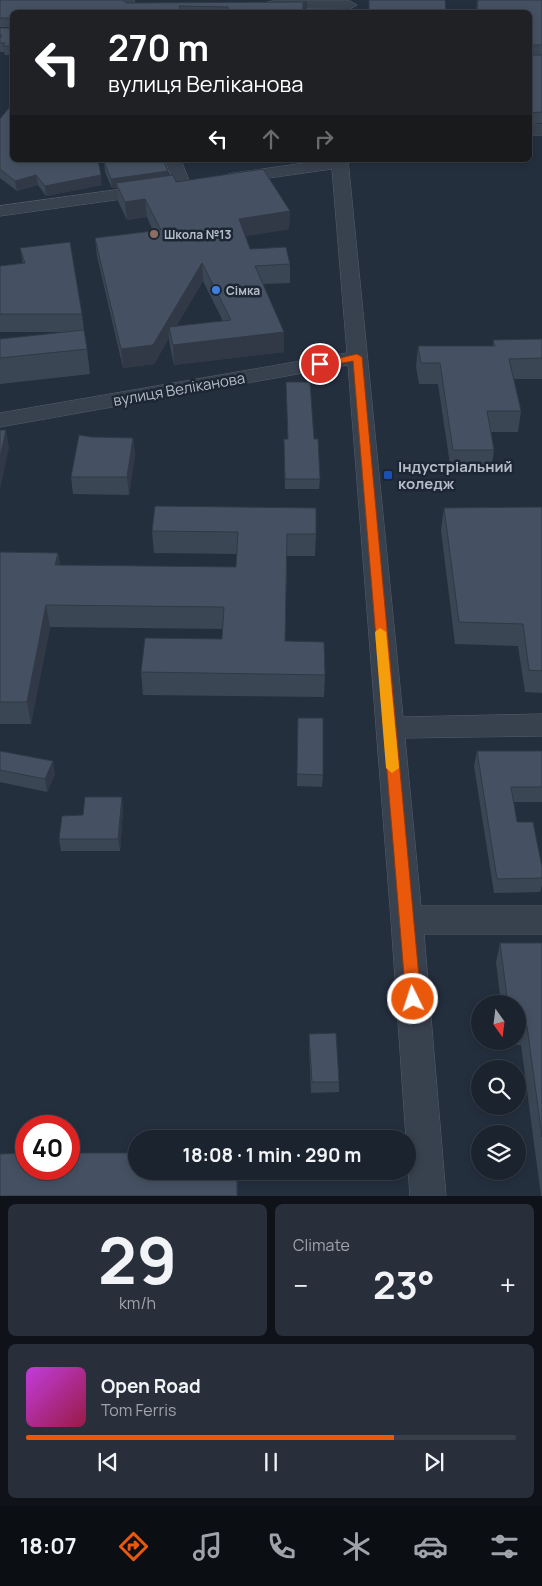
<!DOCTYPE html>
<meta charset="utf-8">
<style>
:root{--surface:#1b232e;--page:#282f3a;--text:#f1f3f6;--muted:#a0a4aa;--line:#39404a;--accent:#ea580c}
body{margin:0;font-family:Manrope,sans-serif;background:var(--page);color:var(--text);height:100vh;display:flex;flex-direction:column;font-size:19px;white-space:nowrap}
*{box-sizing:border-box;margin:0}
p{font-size:16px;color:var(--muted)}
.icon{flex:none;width:28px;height:28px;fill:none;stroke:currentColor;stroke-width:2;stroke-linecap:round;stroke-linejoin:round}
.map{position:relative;height:1196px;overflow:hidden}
.details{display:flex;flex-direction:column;gap:8px;padding:8px;background:#0f1319;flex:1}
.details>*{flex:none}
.guide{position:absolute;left:10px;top:10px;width:522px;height:152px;border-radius:8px;box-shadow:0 2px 8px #0003,0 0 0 1px var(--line);background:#202124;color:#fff;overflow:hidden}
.needle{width:32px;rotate:166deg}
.fabs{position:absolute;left:471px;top:995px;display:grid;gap:10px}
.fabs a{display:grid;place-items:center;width:55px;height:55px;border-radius:50%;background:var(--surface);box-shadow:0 2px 8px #0003,0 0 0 1px var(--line);font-size:25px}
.speed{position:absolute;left:15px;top:1115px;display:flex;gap:10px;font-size:25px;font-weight:700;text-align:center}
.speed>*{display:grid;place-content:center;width:65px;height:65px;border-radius:50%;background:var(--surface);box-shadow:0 2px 8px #0003,0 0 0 1px var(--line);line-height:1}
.speed .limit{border:8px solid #d22;background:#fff;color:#111}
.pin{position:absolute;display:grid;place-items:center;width:42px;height:42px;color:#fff;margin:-21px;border:2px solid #fff;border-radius:50%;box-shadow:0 1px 5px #0007}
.me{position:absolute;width:55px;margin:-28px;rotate:356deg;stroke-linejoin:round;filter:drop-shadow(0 0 4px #0008)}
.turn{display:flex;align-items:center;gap:18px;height:105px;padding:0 15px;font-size:22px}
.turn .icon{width:65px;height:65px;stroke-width:2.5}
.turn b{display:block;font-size:35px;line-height:42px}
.lanes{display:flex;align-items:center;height:48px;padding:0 15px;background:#0003;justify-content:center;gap:25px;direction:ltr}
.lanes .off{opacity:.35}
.big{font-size:38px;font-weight:700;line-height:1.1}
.details .card{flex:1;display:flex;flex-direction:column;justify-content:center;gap:8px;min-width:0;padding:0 18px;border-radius:8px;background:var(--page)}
.details .dial{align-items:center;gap:0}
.dial b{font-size:65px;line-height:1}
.song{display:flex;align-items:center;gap:15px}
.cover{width:60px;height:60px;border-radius:8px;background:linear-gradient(135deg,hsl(290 70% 55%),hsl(340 70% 35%))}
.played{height:5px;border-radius:2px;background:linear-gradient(90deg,var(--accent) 75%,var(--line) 75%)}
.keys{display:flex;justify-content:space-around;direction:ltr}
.heat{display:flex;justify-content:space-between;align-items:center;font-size:28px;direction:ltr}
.details .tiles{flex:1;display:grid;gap:8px;grid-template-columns:1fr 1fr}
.card:last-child{grid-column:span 2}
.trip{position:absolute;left:128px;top:1130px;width:288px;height:50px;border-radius:25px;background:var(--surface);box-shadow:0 2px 8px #0003,0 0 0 1px var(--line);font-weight:700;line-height:50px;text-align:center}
.menu{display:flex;height:80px;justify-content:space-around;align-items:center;background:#0b0e12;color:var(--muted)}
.menu .icon{width:35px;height:35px}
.menu .active{color:var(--accent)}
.menu b{font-size:22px;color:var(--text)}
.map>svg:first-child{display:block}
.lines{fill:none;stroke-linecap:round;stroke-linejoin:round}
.minor-casing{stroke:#565f6c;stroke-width:1}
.minor{fill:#38414e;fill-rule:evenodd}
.wall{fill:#3b4654;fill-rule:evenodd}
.shaded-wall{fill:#303945}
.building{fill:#455162;stroke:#303945}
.route{fill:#ea580c;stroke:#983908}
.slow{fill:#f59e0b}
.education-dot{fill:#8d6e63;stroke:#1d2633;stroke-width:2}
.shop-dot{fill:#3f7fe0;stroke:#1d2633;stroke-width:2}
.transit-dot{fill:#1a4fb4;stroke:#1d2633;stroke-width:2}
.labels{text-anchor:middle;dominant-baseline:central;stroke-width:5;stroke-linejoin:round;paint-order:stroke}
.far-poi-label{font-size:12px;font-weight:bold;fill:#b4bcc9;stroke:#1d2633;text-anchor:start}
.street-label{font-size:15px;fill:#b4bcc9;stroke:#1d2633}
.poi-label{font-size:15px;font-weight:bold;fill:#b4bcc9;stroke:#1d2633;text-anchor:start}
</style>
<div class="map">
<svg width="542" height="1196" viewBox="0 0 542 1196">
<rect width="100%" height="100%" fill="#242f3e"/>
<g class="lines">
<g class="minor-casing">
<path id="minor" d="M120,0H134L138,12H124Z
M273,1H350L357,5L350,9L268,8L266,5L268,2Z
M530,125H542V135H530Z
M165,160H181L191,185L188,189H176Z
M326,160H348L403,717L542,714V736L405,738L421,906H542V934H424L446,1196H410L391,920L348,365L0,427V413L347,353L332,169L234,183L228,182L225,178L228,174L234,173Z
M152,185L158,186L161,190L158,194L0,216V206Z"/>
</g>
<use href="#minor" class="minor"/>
</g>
<path class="wall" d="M0,0H146H128L125,2L127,3L307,2V11L303,12H12V55H5L4,52H0V28H12V27H0Z
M477,0H542V123L530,124V12H476Z
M0,119L102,185L46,196L38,185L17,191L0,178Z
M123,160H165V163L168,176L176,182L290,211L289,229L246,236L250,249L290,264V283L263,284L284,332V352L174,365L170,346L169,338L154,364L123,368L97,256L95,238L153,231L147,217L127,220L118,201L117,188H112L105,172L104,162ZM203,281L223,321L176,326Z
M182,160H217L184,163Z
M20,248L82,314L84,330L87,349L90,374L0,384V339L68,332H0V266L23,264Z
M542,339V379H514L521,411L518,432H491L494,450L491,471H451L438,384H419L416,367L418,346H493V340Z
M286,382L314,439L320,479L319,489H285L284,439H288Z
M91,437L133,438L135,455L129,495L73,494L71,477Z
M155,506L316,534L315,556H287L285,641L325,675L324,697L143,695L141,672L222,639L223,629L50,627L31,724H0V552L58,553L60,565L236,567L237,554L154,553L152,531Z
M542,507V693L525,692L518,646L455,644L441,530L444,508Z
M298,718L323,775L322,787L297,786Z
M0,751L55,774L47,792L0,782Z
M477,751H542V802H514L517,822L542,867V885L540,892L494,893L474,766Z
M123,809L120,851H61L59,839L83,815Z
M500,943H542V1196H541L521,1045H506V1041H518V1004H501L496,962Z
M309,1034L339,1082V1092L311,1093L309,1045Z"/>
<path class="shaded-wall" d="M307,2V11L303,12V3Z
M168,171V181L116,183L117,188H112L111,179Z
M36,175L38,185L17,191L15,181Z
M101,175L102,185L46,196L45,186Z
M145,199L147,217L127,220L125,202Z
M290,211L289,229L240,237L239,219Z
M202,263L203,281L171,336L169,327V338L154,364L123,368L121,349Z
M284,332V352L174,365L173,345Z
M6,430L9,448L0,490V458Z
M133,438L135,455L129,495L127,477Z
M58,553L61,575L55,565Z
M46,605L50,627L31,724L27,702Z
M53,761L55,774L47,792L45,779Z
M122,797L123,809L120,851L118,839Z
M237,1171H238V1196H237Z"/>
<path class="building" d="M0,0H122L127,3L307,2L303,3V12H228V7L179,6L181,12H12V46H3L5,43H0V39L2,35H0V28H12V18H0Z
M369,0H445L446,12H369Z
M478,0H542V45H530V55H542V112L530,113V12H477Z
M12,104V160H98L101,175L45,186L36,175L15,181L0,169V119Z
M123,160H163L168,171L111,179L104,162Z
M263,169L290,211L239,219L250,249L286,247L290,264L255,266L284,332L173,345L169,327L231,320L202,263L153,345L121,349L95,238L161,230L145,199L125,202L116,183L173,175L176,182Z
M70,242L82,314H0V266L25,263L20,248Z
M84,330L87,349L0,358V339Z
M542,339V358L509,359L521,411H487L494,450H453L440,363H421L418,346H495L493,340Z
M286,382H310L314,439H318L320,479H285L284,439H288Z
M0,430H6L0,458Z
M79,435L91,437L133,438L127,477H71Z
M155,506L316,508V534H287L285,641L324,642L325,675L141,672L145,638L222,639L224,607L46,605L27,702H0V552L58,553L55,565L236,567L238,532L152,531Z
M542,507V671L529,670L523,624L459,622L444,508Z
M298,718H323V775L297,774Z
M0,751L53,761L45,779L0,770Z
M477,751H542V787H511L517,822H533L542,867V878L497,879Z
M85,797H122L118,839H59L62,816L83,815Z
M500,943H542V1137L527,1026H518V1004H508Z
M336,1033L339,1082H312L309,1034Z
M26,1153V1169H69V1153H136V1171H237V1196H0V1154Z"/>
<path class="route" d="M357,354L362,357L421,999L418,1004L413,1006L408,1004L406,999L353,361L320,367L315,364Z"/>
<path class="slow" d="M380,628L386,632L399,768L392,773L386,768L375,632Z"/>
<circle class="education-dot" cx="154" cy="234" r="5"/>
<circle class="shop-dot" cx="216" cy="290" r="5"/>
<rect class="transit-dot" x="383" y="470" width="10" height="10" rx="2.5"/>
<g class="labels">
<g class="far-poi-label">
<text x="164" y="234">Школа №13</text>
<text x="226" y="290">Сімка</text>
</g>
<g class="street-label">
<text transform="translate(179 389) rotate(-10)">вулиця Веліканова</text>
</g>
<g class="poi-label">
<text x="398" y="466">Індустріальний<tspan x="398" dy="17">коледж</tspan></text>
</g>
</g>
</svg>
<div class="fabs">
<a><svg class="needle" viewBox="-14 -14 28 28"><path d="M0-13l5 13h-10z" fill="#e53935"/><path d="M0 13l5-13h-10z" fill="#a0a4aa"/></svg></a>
<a><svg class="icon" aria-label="search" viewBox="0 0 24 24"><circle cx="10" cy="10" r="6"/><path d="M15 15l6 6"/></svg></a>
<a><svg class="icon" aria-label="layers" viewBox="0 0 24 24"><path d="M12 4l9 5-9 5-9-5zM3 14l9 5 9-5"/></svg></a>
</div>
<div class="speed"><div class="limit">40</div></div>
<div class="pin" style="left:320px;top:364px;background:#d93025"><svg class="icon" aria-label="arrive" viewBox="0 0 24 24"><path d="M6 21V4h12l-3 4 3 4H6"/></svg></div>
<svg class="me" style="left:413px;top:999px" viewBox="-20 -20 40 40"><circle r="17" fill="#ea580c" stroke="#fff" stroke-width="3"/><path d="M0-11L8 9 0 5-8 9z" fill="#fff"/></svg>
<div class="trip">18:08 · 1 min · 290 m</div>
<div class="guide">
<div class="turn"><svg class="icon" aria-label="left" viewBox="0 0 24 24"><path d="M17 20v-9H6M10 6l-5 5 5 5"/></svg><div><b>270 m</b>вулиця Веліканова</div></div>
<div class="lanes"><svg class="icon" aria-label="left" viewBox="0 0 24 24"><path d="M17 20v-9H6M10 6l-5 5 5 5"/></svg><svg class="icon off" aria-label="ahead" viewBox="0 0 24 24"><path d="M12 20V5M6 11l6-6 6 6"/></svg><svg class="icon off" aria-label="right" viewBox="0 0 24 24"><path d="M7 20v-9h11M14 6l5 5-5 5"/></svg></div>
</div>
</div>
<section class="details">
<div class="tiles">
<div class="card dial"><b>29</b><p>km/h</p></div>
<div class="card"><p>Climate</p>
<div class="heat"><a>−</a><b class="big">23°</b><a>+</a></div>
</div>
<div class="card">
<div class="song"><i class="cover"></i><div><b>Open Road</b><p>Tom Ferris</p></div></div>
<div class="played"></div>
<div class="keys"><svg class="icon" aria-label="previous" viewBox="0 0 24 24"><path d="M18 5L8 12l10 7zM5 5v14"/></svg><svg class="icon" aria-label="pause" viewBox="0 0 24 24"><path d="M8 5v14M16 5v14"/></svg><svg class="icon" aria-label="next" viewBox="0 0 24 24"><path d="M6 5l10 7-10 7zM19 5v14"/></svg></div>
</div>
</div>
</section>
<nav class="menu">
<b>18:07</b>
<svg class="icon active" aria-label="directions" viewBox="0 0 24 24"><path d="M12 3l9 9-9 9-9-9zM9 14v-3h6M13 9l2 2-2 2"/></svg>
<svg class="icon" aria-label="music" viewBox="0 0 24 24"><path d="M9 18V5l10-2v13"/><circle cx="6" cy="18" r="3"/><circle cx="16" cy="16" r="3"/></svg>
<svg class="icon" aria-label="phone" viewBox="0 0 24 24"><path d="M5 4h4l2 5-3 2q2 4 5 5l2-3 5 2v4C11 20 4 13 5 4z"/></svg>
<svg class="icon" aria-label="climate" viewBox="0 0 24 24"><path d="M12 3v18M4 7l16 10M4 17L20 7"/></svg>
<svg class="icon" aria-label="car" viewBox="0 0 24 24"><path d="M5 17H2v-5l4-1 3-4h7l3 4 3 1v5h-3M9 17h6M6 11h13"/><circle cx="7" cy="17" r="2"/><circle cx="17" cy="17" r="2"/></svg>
<svg class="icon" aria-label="filters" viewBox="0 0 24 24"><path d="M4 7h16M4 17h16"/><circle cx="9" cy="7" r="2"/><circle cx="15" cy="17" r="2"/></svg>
</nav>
